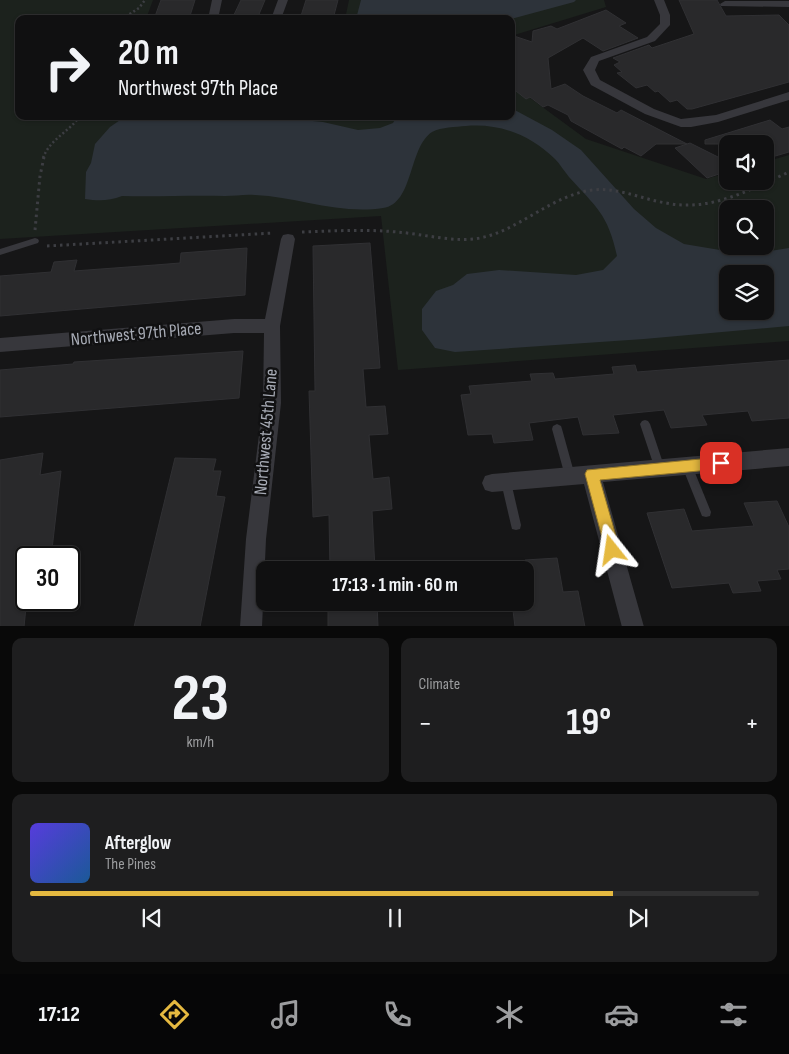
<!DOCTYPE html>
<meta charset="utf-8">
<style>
:root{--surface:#101011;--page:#1e1e1f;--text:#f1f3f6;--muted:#9c9d9f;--line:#303031;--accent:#e5b940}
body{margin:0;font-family:"Sofia Sans Condensed",sans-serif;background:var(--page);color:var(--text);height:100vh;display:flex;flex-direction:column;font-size:19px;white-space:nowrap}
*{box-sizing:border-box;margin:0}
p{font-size:16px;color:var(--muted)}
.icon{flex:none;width:28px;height:28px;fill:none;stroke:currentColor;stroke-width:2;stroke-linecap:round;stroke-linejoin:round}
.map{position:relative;height:626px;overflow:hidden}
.side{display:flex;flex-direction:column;gap:12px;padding:12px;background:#090909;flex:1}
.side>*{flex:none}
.banner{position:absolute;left:15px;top:15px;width:500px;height:105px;border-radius:10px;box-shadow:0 1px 4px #0004,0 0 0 1px var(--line);background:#101011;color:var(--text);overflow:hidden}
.buttons{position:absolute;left:719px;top:135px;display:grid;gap:10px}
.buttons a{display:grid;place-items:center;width:55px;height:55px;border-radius:10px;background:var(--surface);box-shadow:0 1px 4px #0004,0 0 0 1px var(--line);font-size:25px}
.speed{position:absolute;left:15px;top:546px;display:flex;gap:10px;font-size:25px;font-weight:700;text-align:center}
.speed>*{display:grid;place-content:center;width:65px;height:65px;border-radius:50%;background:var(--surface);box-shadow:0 1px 4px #0004,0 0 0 1px var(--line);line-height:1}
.speed .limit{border:2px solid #111;border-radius:8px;background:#fff;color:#111}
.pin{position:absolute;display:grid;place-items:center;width:42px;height:42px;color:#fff;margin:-21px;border-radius:10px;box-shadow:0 2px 8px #0006}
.me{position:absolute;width:55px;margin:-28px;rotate:345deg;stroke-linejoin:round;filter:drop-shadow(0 0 4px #0008)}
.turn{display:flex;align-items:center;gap:18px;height:105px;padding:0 20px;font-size:22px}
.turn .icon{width:65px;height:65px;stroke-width:2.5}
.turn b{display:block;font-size:35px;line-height:42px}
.big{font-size:38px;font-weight:700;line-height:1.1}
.side .card{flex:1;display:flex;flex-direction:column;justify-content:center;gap:8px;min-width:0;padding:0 18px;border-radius:10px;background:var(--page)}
.side .dial{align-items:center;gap:0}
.dial b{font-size:65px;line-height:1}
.song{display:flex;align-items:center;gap:15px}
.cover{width:60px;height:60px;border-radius:8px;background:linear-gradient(135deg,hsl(250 70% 55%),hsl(210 70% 35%))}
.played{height:5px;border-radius:2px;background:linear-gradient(90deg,var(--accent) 80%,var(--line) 80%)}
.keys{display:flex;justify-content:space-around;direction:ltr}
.heat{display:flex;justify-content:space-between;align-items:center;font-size:28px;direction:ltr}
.side .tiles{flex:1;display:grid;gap:12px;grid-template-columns:1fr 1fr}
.card:last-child{grid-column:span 2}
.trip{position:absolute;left:256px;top:561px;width:278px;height:50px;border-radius:10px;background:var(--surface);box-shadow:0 1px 4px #0004,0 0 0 1px var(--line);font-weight:700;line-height:50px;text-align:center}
.tab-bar{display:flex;height:80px;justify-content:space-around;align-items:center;background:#060607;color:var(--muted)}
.tab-bar .icon{width:35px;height:35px}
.tab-bar .current{color:var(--accent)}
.tab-bar b{font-size:22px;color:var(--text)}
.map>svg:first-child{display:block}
.green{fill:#1c221d;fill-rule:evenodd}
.water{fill:#2d333a;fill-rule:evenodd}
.building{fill:#29292b;stroke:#303033}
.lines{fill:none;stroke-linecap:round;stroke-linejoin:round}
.path-far1{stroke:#3d3e43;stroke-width:2.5;stroke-dasharray:2 2.5;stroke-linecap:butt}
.path{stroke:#3d3e43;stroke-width:3;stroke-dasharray:2.5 4;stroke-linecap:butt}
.lane{fill:#37373c;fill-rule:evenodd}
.street{fill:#37373c;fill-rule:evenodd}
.route{fill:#e5b940;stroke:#95782a}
.labels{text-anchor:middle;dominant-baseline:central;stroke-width:5;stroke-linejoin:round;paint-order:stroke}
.street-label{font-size:18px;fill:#a8acb6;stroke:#111112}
</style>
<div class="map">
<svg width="789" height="627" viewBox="0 0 789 627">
<rect width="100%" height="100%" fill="#161617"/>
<path class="green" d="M0,0H153L146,19H19V116H511V84L586,139L706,179L727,173L728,181H765V162L789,155V341L398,370L381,216L0,239ZM728,209H765V246H728ZM728,274H765V311H728Z
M349,0H604L606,7L511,36V19H345Z"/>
<path class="water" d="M361,0H576L574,2L511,19H356Z
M511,108L552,130L581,150L634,209L656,228L684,244L726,251H770L789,248V326L644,339L455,352L435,348L422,330V309L436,291L453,285L467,274L499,270L576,275L603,270L617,256C608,214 596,207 569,177C564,171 560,164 555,159C530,135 500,123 466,126C455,127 442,127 432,132C408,148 414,204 383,208C340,215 298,197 255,195C245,194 235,196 225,196C191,195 157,197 122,196C109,201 99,201 85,199L86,172L91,163L95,144L110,127L126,116H262L323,122L358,130L380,128L393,123L397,116H511ZM728,274H765V311H728Z"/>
<path class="building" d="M161,0H195L189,19H154Z
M241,0H265L257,19H232Z
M306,0H338L333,19H300Z
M679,0H717L726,16L779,15L789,25V82L692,109H687L677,100L670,102L658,91L655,92L647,85L636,88L617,73L622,72L614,65L620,62L613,58L649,45L652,48L694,34Z
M606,10L626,23L619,26L638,38L603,51L583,38L548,58L551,89L565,84L583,96L617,113L621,110L687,144H656L641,156L624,147L622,149L571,121L568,115L548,105L543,107L530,97L526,99L511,87V35L532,42L533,31L551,26L557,29Z
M770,120L782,129L789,127V152L765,159V144H705V140Z
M690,143L728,162V171L707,178L675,148Z
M370,243L380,368L363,369L366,407L385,406L388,434L369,435L373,479L389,477L392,509L372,511L375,570H330L329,515L313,517L309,391H315L313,246Z
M247,248L245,295L0,316V276L51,272L54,262L77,260L74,271L155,265L180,263L181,253Z
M243,351L239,398L0,417V370L73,364L74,362Z
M789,360V418L752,421L748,411L702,415L707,425L671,428L664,410L613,415L619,433L583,435L578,417L529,423L533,440L494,443L492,434L468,435L461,395L471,394L469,386L532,381L530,374L553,373L555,379L614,374L612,367L635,365L637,372Z
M43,453L40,475L61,471L51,558H26V607L24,627H0V460Z
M175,458L216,459L213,471H221L216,496L225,497L200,627H134Z
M777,501L789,527V569L777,570L781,579L757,581L761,591L733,593L729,583L672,588L647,513L684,509L692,531L754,526L744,503Z
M557,558L563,592L578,591L585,627H515L512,602H525V560Z
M328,602H377L378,627H328Z"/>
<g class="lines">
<path class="path-far1" d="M122,19L139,8L145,0
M43,158C50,139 69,132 80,116"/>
<path class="path" d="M35,230L40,176L44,157
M302,232C334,231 365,229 397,232C424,234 454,243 480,238C520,230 550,196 592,190C618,187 641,199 666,203C710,212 750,190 789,172
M47,246L273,233"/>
<path class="lane" d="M35,238L38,239L39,241L38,243L0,255V249Z
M645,420L648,421L650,424L665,469L664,472L660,474L656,472L640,424L642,421Z
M557,424L561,426L562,429L575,476L574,480L570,481L566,480L565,476L552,429L553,426Z
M687,461L691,463L711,512L710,516L706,517L702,516L682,466L683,463Z
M506,477L510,478L511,482L521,525L520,529L516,530L512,529L511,525L501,482L502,478Z"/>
<path class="street" d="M212,0H222L218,19H208Z
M278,0H288L281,19H271Z
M654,0H664L670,15V25L655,41L599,61L595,70L600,80L654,109L681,119L716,115L789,92V100L718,122L691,127H681L645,114L591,85L583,70L591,57L647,37L660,24V15Z
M725,1H789V7L721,6L720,4Z
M288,234L293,235L295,239L280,326L281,403L266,539L262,627H240L246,539L263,403L264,333H234L0,352V338L234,319H265L281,239L283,235Z
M789,448V466L603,482L644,627H622L584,484L492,492L485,490L482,483L485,476L492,474Z"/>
</g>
<path class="route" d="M721,457L726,459L728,463L726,467L721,469L600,480L620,550L617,556L612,558L607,556L585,474L587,470Z"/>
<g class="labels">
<g class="street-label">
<text transform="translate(136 334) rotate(-5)">Northwest 97th Place</text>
<text transform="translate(266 432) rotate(-85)">Northwest 45th Lane</text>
</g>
</g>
</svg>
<div class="buttons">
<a><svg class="icon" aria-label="sound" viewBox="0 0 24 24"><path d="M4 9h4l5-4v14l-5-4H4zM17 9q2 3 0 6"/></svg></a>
<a><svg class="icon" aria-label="search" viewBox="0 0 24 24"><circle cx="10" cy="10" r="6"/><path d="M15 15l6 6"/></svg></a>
<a><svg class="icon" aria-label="layers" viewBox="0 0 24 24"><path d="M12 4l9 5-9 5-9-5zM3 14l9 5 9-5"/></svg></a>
</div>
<div class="speed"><div class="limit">30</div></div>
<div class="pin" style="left:721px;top:463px;background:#d93025"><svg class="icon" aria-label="arrive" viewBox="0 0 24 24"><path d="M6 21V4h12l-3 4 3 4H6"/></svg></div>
<svg class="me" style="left:612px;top:550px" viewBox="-20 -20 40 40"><path d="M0-17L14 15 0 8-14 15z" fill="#e5b940" stroke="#fff" stroke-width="4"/></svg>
<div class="trip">17:13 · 1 min · 60 m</div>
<div class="banner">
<div class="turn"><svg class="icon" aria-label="right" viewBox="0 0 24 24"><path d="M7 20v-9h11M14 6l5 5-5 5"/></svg><div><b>20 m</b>Northwest 97th Place</div></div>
</div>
</div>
<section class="side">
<div class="tiles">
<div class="card dial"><b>23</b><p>km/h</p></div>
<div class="card"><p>Climate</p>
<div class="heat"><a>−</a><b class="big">19°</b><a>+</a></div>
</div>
<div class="card">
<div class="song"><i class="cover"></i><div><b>Afterglow</b><p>The Pines</p></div></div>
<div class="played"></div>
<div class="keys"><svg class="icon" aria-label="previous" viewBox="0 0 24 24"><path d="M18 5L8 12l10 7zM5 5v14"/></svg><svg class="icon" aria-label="pause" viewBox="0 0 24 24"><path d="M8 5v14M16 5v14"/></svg><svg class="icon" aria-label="next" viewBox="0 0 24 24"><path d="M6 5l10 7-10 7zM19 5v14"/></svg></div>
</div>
</div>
</section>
<nav class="tab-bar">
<b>17:12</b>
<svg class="icon current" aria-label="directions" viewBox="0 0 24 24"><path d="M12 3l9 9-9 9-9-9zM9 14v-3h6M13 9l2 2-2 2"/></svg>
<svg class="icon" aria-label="music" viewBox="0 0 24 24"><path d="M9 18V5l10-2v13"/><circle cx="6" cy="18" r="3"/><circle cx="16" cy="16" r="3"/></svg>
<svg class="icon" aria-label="phone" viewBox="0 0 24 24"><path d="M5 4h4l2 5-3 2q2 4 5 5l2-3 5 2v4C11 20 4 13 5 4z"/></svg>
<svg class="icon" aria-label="climate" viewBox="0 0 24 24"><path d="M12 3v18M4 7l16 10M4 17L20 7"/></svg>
<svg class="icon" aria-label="car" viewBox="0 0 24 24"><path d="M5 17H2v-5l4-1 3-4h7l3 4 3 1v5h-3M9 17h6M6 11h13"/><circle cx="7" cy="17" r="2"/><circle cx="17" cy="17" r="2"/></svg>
<svg class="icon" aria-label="filters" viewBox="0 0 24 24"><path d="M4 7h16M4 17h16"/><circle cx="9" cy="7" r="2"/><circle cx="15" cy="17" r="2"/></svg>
</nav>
